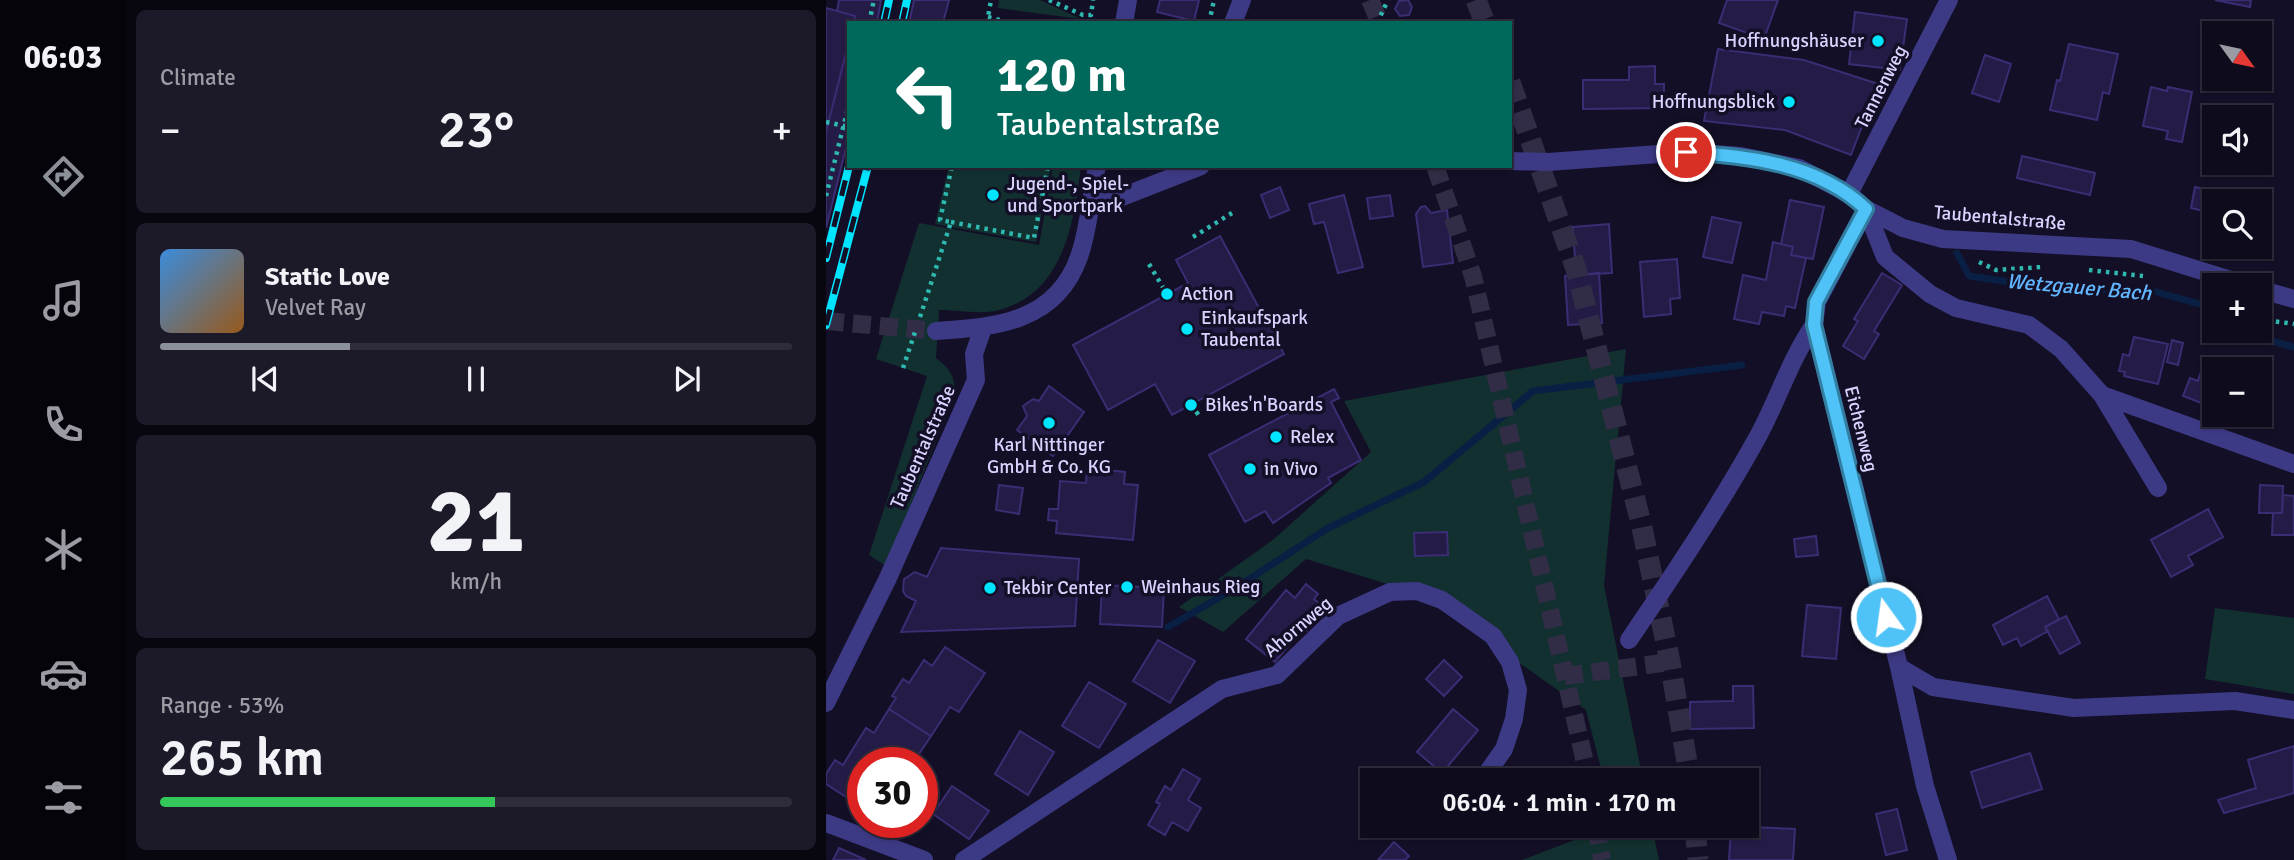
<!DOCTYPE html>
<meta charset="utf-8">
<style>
:root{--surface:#0e0b1c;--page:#1c1929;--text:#f1f3f6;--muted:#9b9ba3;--line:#2e2b3b;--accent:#8c9099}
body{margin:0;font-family:Signika,sans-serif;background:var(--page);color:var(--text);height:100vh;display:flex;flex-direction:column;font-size:26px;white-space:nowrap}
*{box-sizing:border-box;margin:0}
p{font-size:23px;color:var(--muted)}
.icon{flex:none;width:38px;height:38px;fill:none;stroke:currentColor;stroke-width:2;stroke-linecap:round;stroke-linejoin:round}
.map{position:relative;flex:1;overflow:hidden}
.side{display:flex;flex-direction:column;gap:10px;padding:10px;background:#08060f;width:700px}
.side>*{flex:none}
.top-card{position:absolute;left:21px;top:21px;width:665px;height:147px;border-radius:0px;box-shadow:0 2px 5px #0004,0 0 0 2px var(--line);background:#00695c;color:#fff;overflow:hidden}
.needle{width:46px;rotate:123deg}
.controls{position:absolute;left:1376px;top:21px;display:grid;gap:14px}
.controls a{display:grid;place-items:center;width:70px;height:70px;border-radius:0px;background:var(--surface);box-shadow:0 2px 5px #0004,0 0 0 2px var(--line);font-size:35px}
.speed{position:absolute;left:21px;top:747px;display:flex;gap:14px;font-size:35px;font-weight:700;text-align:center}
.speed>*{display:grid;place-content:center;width:91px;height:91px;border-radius:50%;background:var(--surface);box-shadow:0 2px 5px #0004,0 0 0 2px var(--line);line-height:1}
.speed .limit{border:10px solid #d22;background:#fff;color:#111}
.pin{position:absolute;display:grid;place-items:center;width:60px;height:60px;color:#fff;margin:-30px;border:4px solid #fff;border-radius:50%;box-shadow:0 2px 7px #0007}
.me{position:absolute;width:77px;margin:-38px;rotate:346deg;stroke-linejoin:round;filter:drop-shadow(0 0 5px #0008)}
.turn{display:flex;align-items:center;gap:24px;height:147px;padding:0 35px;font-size:32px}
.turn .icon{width:91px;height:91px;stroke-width:2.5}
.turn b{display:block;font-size:49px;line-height:60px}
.big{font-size:52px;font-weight:600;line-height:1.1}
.side .widget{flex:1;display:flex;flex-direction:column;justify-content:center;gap:10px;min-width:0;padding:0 24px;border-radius:10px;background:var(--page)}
.side .dial{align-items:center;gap:0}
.dial b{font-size:91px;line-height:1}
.song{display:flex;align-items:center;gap:21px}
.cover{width:84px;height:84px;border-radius:10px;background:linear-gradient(135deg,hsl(210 70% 55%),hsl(30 70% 35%))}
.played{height:7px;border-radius:4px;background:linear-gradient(90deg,var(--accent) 30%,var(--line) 30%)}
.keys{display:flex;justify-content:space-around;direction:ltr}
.heat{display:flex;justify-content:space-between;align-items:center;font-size:38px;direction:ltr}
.charge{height:10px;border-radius:5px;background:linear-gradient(90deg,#34c759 53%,var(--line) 0)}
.trip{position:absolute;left:534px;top:768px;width:399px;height:70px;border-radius:0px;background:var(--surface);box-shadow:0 2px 5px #0004,0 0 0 2px var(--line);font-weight:600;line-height:70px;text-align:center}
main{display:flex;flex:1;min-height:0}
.menu{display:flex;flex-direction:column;width:126px;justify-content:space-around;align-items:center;background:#06040b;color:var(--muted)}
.menu .icon{width:49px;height:49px}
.menu .current{color:var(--accent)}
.menu b{font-size:32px;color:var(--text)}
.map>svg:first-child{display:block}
.green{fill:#12302f}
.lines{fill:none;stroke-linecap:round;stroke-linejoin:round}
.stream{stroke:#0a1f44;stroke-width:7}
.building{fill:#241b47;stroke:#3b2d73;stroke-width:2}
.minor-tunnel{stroke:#312d47;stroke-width:18;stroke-dasharray:18 9;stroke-linecap:butt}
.highway-tunnel{stroke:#312d47;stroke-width:21;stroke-dasharray:21 10;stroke-linecap:butt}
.path{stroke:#2fb8b0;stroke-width:4.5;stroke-dasharray:3.5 5;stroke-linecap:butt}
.minor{stroke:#3d3a85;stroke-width:18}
.rail-casing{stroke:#00e5ff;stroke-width:8}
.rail{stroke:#130f26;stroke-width:5;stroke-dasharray:16;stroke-linecap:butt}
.route-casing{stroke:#337fa1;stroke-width:18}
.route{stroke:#4fc3f7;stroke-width:12}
.poi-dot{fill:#00e5ff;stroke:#130f26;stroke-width:2.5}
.labels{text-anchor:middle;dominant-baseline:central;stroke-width:7;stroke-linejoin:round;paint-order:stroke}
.poi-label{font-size:19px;fill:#d9d4ff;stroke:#130f26;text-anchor:start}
.street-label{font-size:19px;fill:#d9d4ff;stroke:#130f26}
.water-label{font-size:21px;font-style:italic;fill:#62b6ff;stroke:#130f26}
</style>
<main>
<nav class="menu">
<b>06:03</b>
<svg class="icon current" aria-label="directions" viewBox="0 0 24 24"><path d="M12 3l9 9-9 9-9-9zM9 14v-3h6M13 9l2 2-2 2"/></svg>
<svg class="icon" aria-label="music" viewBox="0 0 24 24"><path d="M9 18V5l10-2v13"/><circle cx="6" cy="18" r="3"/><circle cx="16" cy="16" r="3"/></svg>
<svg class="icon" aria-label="phone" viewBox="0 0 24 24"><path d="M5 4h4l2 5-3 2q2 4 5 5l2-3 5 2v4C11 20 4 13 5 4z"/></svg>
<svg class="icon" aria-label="climate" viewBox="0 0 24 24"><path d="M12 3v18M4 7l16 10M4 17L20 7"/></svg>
<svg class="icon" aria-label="car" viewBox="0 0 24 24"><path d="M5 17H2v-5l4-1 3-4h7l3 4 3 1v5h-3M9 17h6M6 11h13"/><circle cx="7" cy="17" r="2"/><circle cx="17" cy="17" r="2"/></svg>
<svg class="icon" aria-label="filters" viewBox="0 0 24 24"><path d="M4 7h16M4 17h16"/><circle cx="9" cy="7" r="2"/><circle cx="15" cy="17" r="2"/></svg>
</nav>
<section class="side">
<div class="widget"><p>Climate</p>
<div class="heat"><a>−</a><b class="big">23°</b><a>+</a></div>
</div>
<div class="widget">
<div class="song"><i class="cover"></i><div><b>Static Love</b><p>Velvet Ray</p></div></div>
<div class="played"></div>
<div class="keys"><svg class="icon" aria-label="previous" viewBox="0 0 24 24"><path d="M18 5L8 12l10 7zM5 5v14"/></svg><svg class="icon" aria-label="pause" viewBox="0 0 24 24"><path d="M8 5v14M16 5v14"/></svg><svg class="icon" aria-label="next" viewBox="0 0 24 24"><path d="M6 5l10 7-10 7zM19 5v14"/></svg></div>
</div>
<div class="widget dial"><b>21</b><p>km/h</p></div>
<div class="widget"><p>Range · 53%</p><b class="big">265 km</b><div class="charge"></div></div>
</section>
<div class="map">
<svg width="1468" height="860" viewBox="0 0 1468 860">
<rect width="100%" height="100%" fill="#130f26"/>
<path class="green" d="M173,0H214L255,19L172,8Z
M123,166H225L210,242L109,224Z
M227,166H255C248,222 238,293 173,310C155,315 131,310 113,310L110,358C124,369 129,376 129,394L60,566L43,555L101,376L50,359L93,223L213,245Z
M800,349L778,585L817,780H778L760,710L597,595L480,559L397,632L353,607L448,539L545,452L518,401Z
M1389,608L1468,618V694L1379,679Z
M785,826H826L833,860H696Z"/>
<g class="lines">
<path class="stream" d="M1131,253L1143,276L1229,289L1327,291L1388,308
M1426,331L1442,340L1468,347
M342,627L408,589L502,528L598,482L707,391L916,365"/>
</g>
<path class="building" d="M13,0H55L51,23H28L29,16L11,11Z
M88,0H123L117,23H83Z
M334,0H373L368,21L331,12Z
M582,0L586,7L583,15L574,16L569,9L573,1Z
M901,0H952L938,39L893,23Z
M1389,0H1425L1424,7Z
M0,8L29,16L28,23H23V41L0,132Z
M1029,12L1081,19L1074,70L1023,64Z
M23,41V136L0,228V132Z
M1243,44L1292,54L1283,94L1277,92L1271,120L1224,110L1231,80L1234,81Z
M892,49L978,60L1052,84L1025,155L959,130L878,121Z
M1159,55L1185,64L1173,102L1146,93Z
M829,66V84H838V108L757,109V80H803V67Z
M1325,87L1341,91L1342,87L1366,92L1356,142L1340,139L1342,131L1317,126Z
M1433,132L1443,134L1438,163L1433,162Z
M1196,156L1269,173L1264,195L1191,178Z
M454,187L463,210L444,218L435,195Z
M1369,187L1391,192L1386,213L1365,208Z
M518,195L537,267L512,273L498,222L488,224L483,204Z
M564,195L567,216L544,219L541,198Z
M964,200L998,207L987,259L965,255L967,247L955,244Z
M599,206L605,213L621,210L627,263L597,267L590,214L595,207Z
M886,217L915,223L906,263L877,257Z
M783,224L786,273L750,275L747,227Z
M394,236L458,354L346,415L329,384L282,410L247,345L362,283L350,260Z
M947,242L967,247L965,255L980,258L969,308L960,306L958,316L936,312L933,324L908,319L917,275L940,280Z
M851,259L854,298L844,299L845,314L818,317L814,262Z
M773,273L776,323L742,325L739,276Z
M1056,273L1076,285L1048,331L1053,334L1038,359L1017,346L1032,321L1028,319Z
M1308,337L1342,344L1332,384L1298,376L1299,372L1293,371L1297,354L1303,356Z
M1346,340L1357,343L1352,365L1341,362Z
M1377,366L1388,370V408L1357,396L1364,378L1372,381Z
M223,386L258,412L227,456L191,430L201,416L197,406L207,399L213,401Z
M508,389L513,398L505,402L535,460L502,478L505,483L447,523L439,511L419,522L383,455Z
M1433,395L1442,398L1431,427L1399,415H1433Z
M261,468L299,472L298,484L312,485L307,540L230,533L231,521L222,520L223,509H232L234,481L260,483Z
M173,485L197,488L193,514L170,510Z
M1434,485L1457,486L1456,513H1433Z
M1457,495L1468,496V535H1446L1447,513H1456Z
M1382,509L1397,537L1362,556L1367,565L1345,577L1325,540Z
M621,532L622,555L589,556L588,533Z
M990,536L992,555L970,557L968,539Z
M115,548L253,559L249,626L75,632L90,601L80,596L77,591L78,579L89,572L101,577Z
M480,584L492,594L488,599L499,608L481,631L477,628L449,662L420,639L460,590L469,598Z
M276,585L338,588L336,627L274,624Z
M1221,596L1233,619L1219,627L1222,631L1195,646L1191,638L1177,645L1167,625Z
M981,605L1015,608L1010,659L976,656Z
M1240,616L1254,643L1234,654L1219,627Z
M332,640L369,661L344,703L307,681Z
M119,647L159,673L133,712L124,707L105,736L63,709L70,698L66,696L77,679L83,683L98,660L106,666Z
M618,660L636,677L618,696L600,679Z
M263,682L300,704L273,748L236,726Z
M907,686H927L928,728L864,729V702L907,701Z
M63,709L105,736L87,763H37V808L0,784V774L9,760L17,765L40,728L48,733Z
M627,709L652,730L616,773L591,752Z
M194,731L228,752L202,795L169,774Z
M1468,746V793L1398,813L1392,800L1430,788L1422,760Z
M1204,753L1216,789L1156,808L1145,772Z
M357,769L374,779L362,800L375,808L362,831L346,822L339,835L322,825L334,804L330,802L339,786L345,790Z
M757,770L761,780H727Z
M126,786L163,811L143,839L107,814Z
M1071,809L1081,850L1060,855L1050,814Z
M905,826L969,829L967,860H903Z
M568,842L583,856L579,860H552Z
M13,848L40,860H7Z"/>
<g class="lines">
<path class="minor-tunnel" d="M544,0L554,23
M609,166L647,276L763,780
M0,321L110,331
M739,676L844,662
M770,826L776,860"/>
<path class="highway-tunnel" d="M650,0L659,23
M684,82L750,269L815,523L844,662L864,780
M869,826L872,860"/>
<path class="path" d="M223,0L257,15H265L267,0
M162,17L186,23
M43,23L48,0
M161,23L165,0
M383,23L388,0
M551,23L562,0
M0,122L23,127
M0,196L23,104
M125,222L208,238L222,166
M367,237L406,213
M1153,262L1170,270L1216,267
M323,264L341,294
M1263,270L1317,276
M94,317L125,222L114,220L126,166
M1433,319L1468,324
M77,368L89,332
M365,405L375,418"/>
<path class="minor" d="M298,23L302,0
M407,23L416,0
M684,161L722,162L860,152L915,156L973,168L1023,194L1040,209L1077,228L1117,239L1305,249L1421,285
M1023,194L1123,0
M264,202L288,200L375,166
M1040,209L991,302L988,325L1073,667L1099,786L1122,860
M1040,209L1059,257L1104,294L1130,308L1203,325L1235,349L1276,395L1468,464
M1433,289L1468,299
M110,331C171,327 230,322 253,257C263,229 265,195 271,166
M1276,395L1332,488
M803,640C847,575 891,510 930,440C951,403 963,361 988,325
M1073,667L1107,687L1248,708L1409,701L1468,710
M0,703L61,580L150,380L148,354L157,328
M0,823L98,860
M621,829L623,826
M138,860L396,689L451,675L512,616L564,592L591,591L616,600L667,636L684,662L692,690L688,719L678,749L656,780"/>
<g class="rail-casing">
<path id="rail" d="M58,23L63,0
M76,23L81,0
M0,258L23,166
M0,325L42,166"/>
</g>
<use href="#rail" class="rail"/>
</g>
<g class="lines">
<g class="route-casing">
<path id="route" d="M860,152C924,157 991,163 1040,209L990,302L988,325L1060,617"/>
</g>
<use href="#route" class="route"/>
</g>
<g class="poi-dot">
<circle cx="1052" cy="41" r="7"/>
<circle cx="963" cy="102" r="7"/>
<circle cx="167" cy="195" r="7"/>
<circle cx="341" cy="294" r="7"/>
<circle cx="361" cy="329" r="7"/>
<circle cx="365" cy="405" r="7"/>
<circle cx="223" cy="423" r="7"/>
<circle cx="450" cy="437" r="7"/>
<circle cx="424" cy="469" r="7"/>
<circle cx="301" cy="587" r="7"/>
<circle cx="164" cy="588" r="7"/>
</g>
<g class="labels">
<g class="poi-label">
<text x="1038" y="41" text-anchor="end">Hoffnungshäuser</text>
<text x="949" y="102" text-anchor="end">Hoffnungsblick</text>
<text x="181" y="184">Jugend-, Spiel-<tspan x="181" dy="22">und Sportpark</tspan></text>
<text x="355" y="294">Action</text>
<text x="375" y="318">Einkaufspark<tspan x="375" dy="22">Taubental</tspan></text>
<text x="379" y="405">Bikes'n'Boards</text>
<text x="464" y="437">Relex</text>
<text x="223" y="445" text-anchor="middle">Karl Nittinger<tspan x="223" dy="22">GmbH &amp; Co. KG</tspan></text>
<text x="438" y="469">in Vivo</text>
<text x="315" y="587">Weinhaus Rieg</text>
<text x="178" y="588">Tekbir Center</text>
</g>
<g class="street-label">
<text transform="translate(1055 87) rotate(-63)">Tannenweg</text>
<text transform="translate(1174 218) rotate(5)">Taubentalstraße</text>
<text transform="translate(1035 429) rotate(76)">Eichenweg</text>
<text transform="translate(97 447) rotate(-66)">Taubentalstraße</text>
<text transform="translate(472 627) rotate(-40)">Ahornweg</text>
</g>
<g class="water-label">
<text transform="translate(1253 287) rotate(5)">Wetzgauer Bach</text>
</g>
</g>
</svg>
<div class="controls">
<a><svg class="needle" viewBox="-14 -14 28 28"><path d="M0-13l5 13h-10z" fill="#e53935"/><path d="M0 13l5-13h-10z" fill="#9b9ba3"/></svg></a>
<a><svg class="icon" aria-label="sound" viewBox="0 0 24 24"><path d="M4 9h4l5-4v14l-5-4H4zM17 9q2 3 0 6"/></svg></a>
<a><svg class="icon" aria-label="search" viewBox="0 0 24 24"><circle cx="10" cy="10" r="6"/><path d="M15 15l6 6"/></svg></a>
<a>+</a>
<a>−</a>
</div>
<div class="speed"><div class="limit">30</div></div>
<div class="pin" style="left:860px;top:152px;background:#d93025"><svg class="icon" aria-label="arrive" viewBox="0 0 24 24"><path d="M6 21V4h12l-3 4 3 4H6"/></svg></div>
<svg class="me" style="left:1060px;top:617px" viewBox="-20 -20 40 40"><circle r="17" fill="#4fc3f7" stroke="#fff" stroke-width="3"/><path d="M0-11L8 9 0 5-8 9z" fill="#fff"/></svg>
<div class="trip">06:04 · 1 min · 170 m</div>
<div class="top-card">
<div class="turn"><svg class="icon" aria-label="left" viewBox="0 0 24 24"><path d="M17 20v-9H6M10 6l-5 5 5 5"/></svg><div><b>120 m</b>Taubentalstraße</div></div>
</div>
</div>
</main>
